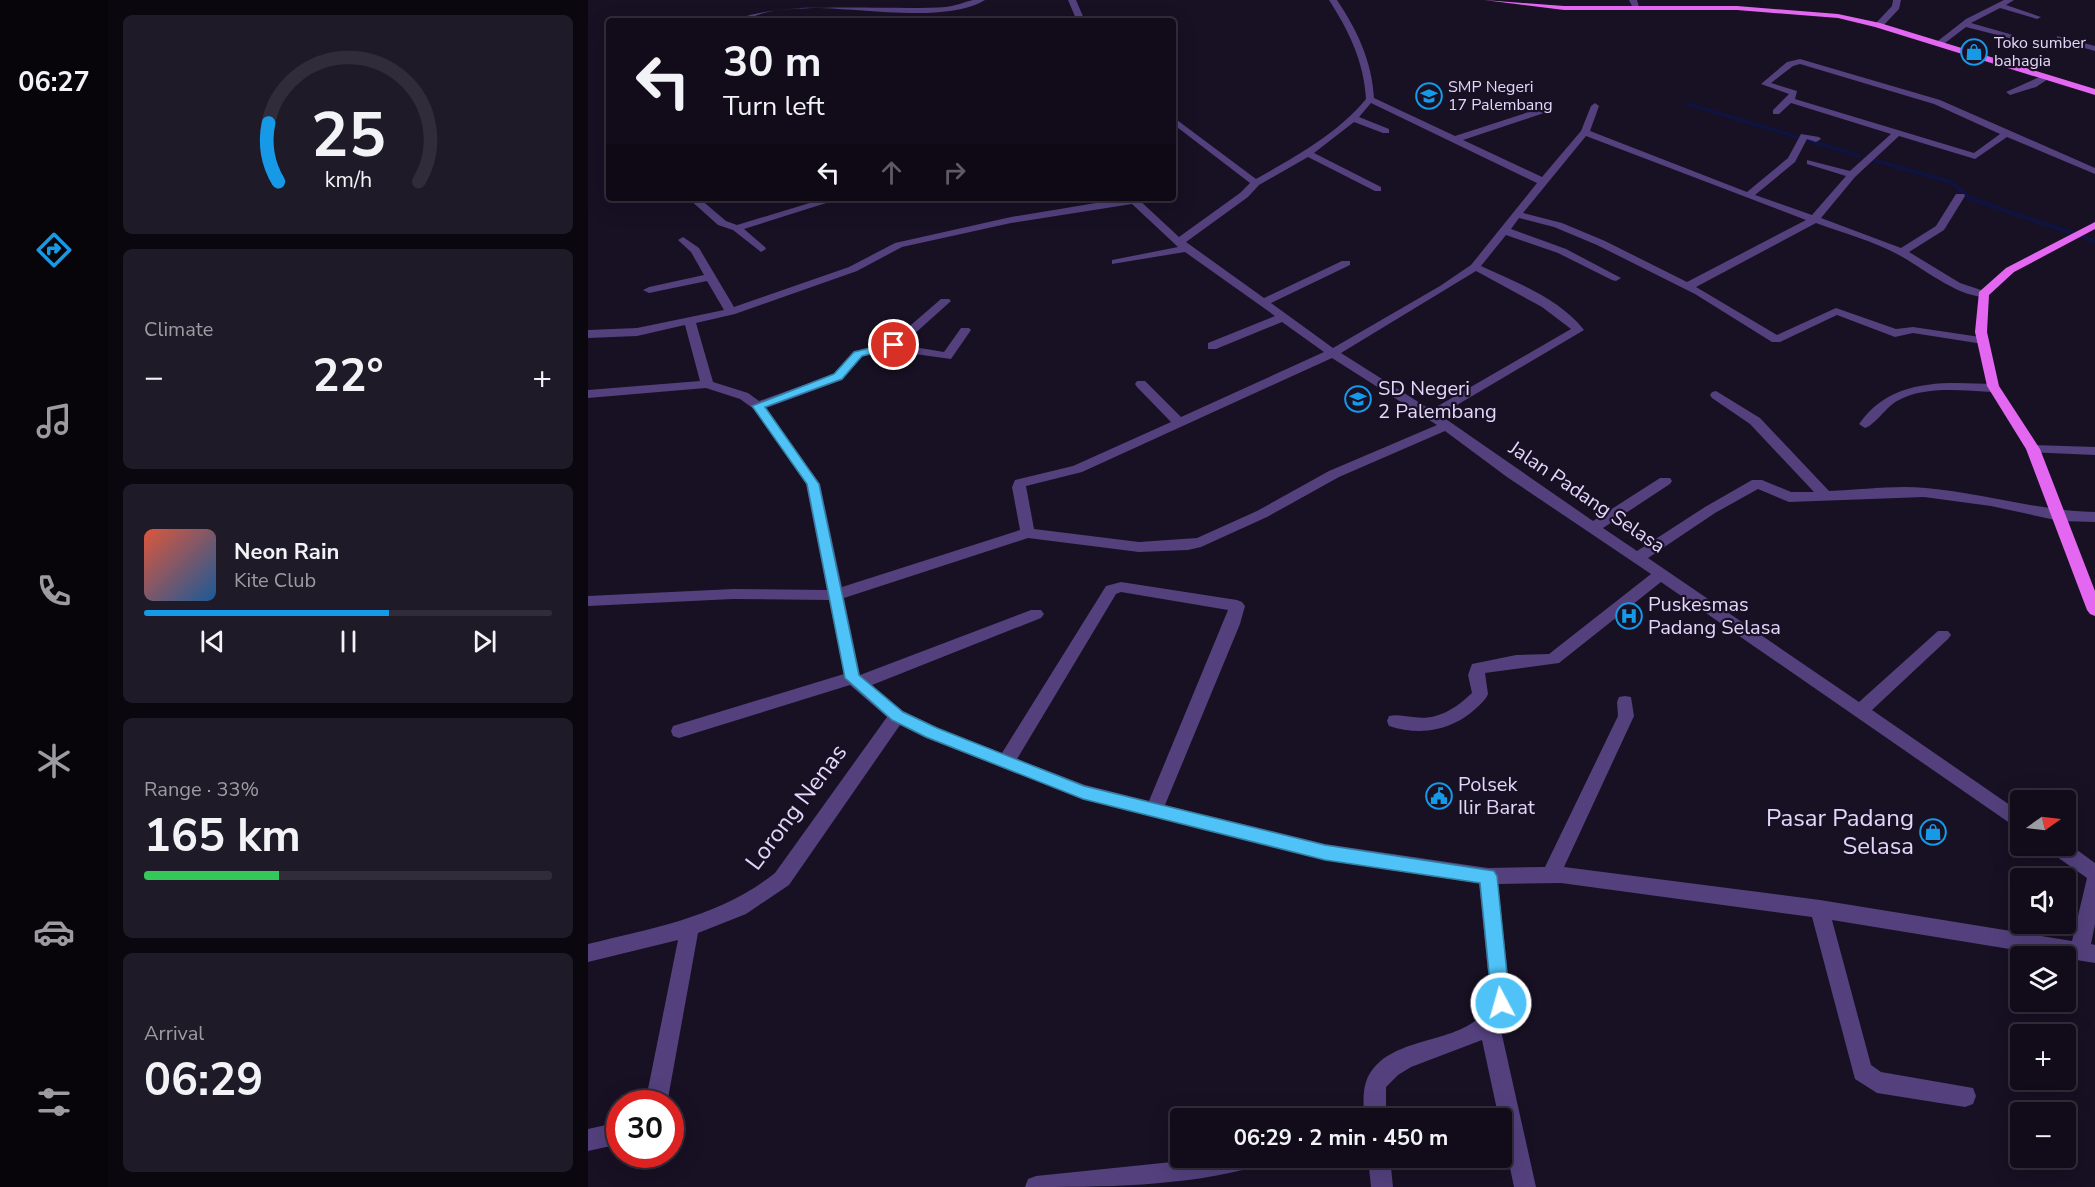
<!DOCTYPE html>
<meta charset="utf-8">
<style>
:root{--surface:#120c1a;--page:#1f1a27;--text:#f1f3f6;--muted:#9c9ba2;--line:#312c39;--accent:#1699e7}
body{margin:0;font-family:"Nunito Sans",sans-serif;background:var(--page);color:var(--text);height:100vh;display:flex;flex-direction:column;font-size:22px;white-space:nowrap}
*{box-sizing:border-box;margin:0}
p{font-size:20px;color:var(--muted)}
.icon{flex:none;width:33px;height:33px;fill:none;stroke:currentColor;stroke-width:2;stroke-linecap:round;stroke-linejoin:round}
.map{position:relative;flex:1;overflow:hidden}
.panel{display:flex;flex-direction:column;gap:15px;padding:15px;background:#0a070e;width:480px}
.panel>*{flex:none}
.top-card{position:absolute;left:18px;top:18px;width:570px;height:183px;border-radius:6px;box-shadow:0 6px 24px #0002,0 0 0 2px var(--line);background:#120c1a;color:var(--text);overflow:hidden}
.needle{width:39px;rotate:76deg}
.buttons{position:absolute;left:1422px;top:790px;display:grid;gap:12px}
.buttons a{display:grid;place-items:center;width:66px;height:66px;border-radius:6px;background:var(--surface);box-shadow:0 6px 24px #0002,0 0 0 2px var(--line);font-size:30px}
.speed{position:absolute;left:18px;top:1090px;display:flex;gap:12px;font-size:30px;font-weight:700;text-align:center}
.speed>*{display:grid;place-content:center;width:78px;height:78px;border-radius:50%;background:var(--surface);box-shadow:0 6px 24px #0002,0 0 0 2px var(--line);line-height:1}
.speed .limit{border:9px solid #d22;background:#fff;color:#111}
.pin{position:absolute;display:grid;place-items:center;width:51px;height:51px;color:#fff;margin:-26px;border:3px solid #fff;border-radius:50%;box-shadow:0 2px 6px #0007}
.me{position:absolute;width:66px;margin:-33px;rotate:354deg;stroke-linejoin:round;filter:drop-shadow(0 0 4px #0008)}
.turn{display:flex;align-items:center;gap:21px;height:126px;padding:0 18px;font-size:27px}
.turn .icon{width:78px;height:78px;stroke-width:2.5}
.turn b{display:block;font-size:42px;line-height:51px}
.lanes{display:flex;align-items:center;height:57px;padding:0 18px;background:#0003;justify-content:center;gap:30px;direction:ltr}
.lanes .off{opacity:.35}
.big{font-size:45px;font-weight:700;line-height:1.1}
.panel .tile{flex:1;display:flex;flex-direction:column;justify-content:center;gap:9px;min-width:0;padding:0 21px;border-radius:9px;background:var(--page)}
.panel .dial{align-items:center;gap:0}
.dial svg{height:156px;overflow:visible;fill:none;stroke:var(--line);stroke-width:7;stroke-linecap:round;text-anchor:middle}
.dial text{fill:var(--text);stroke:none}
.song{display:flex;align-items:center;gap:18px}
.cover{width:72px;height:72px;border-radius:9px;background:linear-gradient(135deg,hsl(10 70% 55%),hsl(210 70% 35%))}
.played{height:6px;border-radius:3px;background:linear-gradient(90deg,var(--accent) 60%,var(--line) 60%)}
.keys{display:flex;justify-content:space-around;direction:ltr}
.heat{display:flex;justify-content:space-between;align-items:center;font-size:33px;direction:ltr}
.charge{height:9px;border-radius:4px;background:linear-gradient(90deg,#34c759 33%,var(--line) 0)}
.trip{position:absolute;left:582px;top:1108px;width:342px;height:60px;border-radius:6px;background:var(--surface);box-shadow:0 6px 24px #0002,0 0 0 2px var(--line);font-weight:700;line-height:60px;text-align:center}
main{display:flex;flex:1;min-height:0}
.dock{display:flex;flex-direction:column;width:108px;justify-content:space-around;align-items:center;background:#07050a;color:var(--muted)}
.dock .icon{width:42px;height:42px}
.dock .on{color:var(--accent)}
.dock b{font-size:27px;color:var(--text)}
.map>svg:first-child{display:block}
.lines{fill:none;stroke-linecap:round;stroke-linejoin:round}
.stream-far1{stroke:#0f133d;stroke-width:4}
.stream{stroke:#0f133d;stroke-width:4.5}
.minor{fill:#53407d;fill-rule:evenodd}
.major{fill:#e367f1;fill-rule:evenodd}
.route{fill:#4fc3f7;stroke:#337fa1;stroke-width:1.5}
.labels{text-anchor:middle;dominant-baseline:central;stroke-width:4.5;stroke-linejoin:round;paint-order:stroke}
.far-poi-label{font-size:16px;fill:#e4d6fb;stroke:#181023;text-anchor:start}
.poi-label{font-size:20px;fill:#e4d6fb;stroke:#181023;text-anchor:start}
.street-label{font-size:20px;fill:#e4d6fb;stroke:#181023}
.near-street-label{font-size:24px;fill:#e4d6fb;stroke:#181023}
.near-poi-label{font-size:24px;fill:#e4d6fb;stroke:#181023;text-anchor:end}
</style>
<main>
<nav class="dock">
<b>06:27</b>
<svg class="icon on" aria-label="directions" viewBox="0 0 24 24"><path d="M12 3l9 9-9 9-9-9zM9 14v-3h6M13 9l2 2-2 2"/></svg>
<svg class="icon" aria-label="music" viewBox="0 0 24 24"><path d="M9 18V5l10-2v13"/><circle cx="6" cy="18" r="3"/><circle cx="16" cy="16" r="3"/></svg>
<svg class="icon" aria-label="phone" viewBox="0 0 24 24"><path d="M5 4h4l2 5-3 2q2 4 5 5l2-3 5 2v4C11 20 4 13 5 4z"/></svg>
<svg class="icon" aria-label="climate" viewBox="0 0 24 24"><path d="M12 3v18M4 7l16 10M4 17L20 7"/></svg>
<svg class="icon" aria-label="car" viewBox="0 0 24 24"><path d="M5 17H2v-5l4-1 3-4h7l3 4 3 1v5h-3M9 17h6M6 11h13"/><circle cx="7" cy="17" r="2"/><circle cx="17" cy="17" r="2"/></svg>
<svg class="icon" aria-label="filters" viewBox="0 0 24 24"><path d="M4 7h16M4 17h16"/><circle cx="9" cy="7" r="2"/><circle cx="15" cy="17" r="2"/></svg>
</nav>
<section class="panel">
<div class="tile dial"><svg viewBox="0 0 100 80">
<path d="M14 69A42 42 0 1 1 86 69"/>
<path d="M14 69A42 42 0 0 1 9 39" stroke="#1699e7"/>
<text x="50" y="56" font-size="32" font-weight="700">25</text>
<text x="50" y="72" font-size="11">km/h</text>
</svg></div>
<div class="tile"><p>Climate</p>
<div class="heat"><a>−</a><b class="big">22°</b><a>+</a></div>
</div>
<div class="tile">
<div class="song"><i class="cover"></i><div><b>Neon Rain</b><p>Kite Club</p></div></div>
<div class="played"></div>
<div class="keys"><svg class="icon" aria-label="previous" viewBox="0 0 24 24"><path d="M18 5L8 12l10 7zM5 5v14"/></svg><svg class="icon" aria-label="pause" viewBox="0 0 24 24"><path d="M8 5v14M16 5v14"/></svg><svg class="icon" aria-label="next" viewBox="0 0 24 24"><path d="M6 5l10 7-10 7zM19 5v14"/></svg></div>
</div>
<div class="tile"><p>Range · 33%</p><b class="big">165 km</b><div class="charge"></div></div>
<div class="tile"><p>Arrival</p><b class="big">06:29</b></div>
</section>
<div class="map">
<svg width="1507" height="1187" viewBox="0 0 1507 1187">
<rect width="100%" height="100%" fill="#181023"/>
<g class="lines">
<path class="stream-far1" d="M1100,104L1272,156
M1285,160L1363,182L1370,188"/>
<path class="stream" d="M1368,186L1381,198L1507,241"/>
<path class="minor" d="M385,0H397C357,25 261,6 213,8C202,9 187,10 176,13C165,16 157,21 145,21C187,0 304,11 358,7C367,6 376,2 385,0Z
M480,0H488L497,21H489Z
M741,0H749C769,30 784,61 786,98L867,136L950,109H956V113L875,140L954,177L993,131L1003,106L1007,103L1011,106L1002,131L1159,192L1200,158L1213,134L1231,137L1233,139L1228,142L1219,139L1207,162L1167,195L1224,215L1258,176L1219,164V160L1262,171L1303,134L1203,103L1191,114H1185V110L1201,94L1173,84L1199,62L1212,59L1352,100L1507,168V174L1419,137L1387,159L1311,136L1267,177L1233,218L1313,248L1348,226L1368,194H1376L1377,196L1356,230L1321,252L1372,283L1399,292V296C1375,301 1332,266 1311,255C1285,241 1255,233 1228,223L1108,287L1189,335L1248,308L1308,329L1325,327L1399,338V342L1395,344L1325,333L1307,337L1249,315L1192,342H1184L1107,294L1009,245L966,227L931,218L923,229L978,249L1033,278L1028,281L1024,280L970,253L918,235L893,266C928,282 972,299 996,330L852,415L1005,521L1072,478H1082L1084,481L1082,484L1015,528L1049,551L1117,507L1164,480H1174L1203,492H1226L1162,424L1124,398L1122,395L1124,392L1128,391L1172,418L1241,491C1273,490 1307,485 1338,488C1395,493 1450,511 1507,512V522L1472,521L1403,506L1336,497L1201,502L1170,489L1127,513L1060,558L1271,702L1350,631H1360L1363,635L1360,639L1284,710L1432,812V828L1426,826L1073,582L971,663L897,673L900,694L898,698C873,728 838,738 801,726L799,721L801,716C809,714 816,716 825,717C849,721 867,709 884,693L880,675L884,664L928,655L961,654L1063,574L919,477L857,431L751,477L679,517L613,547L600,550L551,552L440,538L256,598L272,675L443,610H453L456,614L453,618L284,685L315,711L350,728L414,753L518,586L533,582L649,600L654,602L657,606L652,624L577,805L737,844L900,868L957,867L1030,716L1029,702L1031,697L1037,696L1043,697L1046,716L976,867L1232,900L1484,941L1499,878L1462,852L1459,846H1478V842L1507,863V924L1503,944L1507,945V963L1244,920L1283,1065L1293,1072L1385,1088L1388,1096L1385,1104L1377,1107L1289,1093L1267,1079L1224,917L973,883L910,884L923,1003L912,1026L948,1187H926L914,1130V1119H911L894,1040L823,1067L810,1075L798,1087V1119H776C776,1107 774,1094 778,1082C797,1030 880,1050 903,1002L891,883L737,860L495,799L338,738L312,725L201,885L158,914L110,933L79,1104H57L90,940L0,962V944C68,927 131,917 187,873L299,717L262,685L91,738L85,736L83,731L85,726L256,674L241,600L145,599L0,606V596L145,589L239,590L218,484L166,409L152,399L118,388L0,398V390L112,381L97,325L49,336L0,338V330L49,328L136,310L119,281L61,293L55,290L61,287L116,275L103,252L90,240L95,237L111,248L146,307L261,267L307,243L423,217L538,198H549L591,237L652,193L662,183L585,124V117L668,179C707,157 749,134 778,99C776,62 761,31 741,0ZM1212,64L1346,104L1412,134L1386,153L1207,99L1209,91L1183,83L1205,66ZM783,103L949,183L883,265L852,286L745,348L683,303L762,265V261H754L676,298L598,242L660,197L671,185L720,157L787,191H793V187L726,153L766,122L795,133H801V129L771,117ZM998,136L1218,220L1099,282L1017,241L974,223L935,213ZM544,204L590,247L524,260V264L597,252L687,316L620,343V349H628L694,322L736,352L593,417L557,381H549L547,384L549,387L583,422L485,466L427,480L424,487L432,530L254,587L232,484L178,408L254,380L274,357L279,355L305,351L363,359L383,330L381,328H373L356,352L314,345L363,301L361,299H353L301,344L266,351L246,374L171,401L160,393L125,382L108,323L147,314L269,271L314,247L423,223ZM888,271L954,307L983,329L843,410L753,353ZM744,358L849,425L741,471L669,511L609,538L551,542L446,529L438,486L494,472ZM533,592L640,610L561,801L497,785L429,759L528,594Z
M1041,0H1049L1052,10H1046Z
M1305,0H1313L1311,9L1294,27H1288V23L1304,6Z
M1416,0H1426L1418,5L1453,17L1449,19L1412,8L1383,23L1425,35V39L1378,27L1353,46L1346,44L1378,19Z
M1469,36L1507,46V51L1469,40Z
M1456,75L1463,77L1448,87L1422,95L1418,92Z
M100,198H111L138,221L149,225L238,198H254L156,229L177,247L178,249L173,252L145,230L130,225Z
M1369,383L1406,384L1412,388L1406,392C1374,391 1338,385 1309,401C1298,407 1287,425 1277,428L1271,424C1295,390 1329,383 1369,383Z
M1445,445L1507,447V455L1440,452L1438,449Z
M32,1122V1144L0,1151V1129Z
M623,1158H672L669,1166C597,1187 513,1187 437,1187L440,1179L448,1176Z
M780,1158H802L805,1187H783Z"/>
<path class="major" d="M896,0L976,6H1149L1250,14L1292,23L1507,89V95L1287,27L1250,18L1149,10H976Z
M1507,222V229L1426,272L1401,295L1399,332L1411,386L1452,449L1507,591V616L1502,614L1499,610L1438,449L1399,386L1387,332L1391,292L1418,268Z"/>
</g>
<path class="route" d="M306,342L310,343V348L274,356L254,379L177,407L231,484L271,675L315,712L349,728L496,786L737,845L906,871L909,876L922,1003L919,1009L913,1011L906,1009L904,1003L892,883L737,860L495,799L338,737L304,720L257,678L219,484L164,406L246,374L266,352Z"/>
<defs>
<g id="shop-ring" transform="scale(1.35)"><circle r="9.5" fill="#181023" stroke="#1699e7" stroke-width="1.5"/><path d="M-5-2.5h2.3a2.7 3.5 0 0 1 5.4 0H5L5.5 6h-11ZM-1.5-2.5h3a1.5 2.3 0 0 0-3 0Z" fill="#1699e7"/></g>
<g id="school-ring" transform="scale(1.35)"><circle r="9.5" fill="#181023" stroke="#1699e7" stroke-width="1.5"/><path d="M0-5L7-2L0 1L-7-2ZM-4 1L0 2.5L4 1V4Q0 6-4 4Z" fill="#1699e7"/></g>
<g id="hospital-ring" transform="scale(1.35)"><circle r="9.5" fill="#181023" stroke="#1699e7" stroke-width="1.5"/><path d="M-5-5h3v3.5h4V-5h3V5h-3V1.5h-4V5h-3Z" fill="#1699e7"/></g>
<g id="civic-ring" transform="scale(1.35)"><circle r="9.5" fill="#181023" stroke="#1699e7" stroke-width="1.5"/><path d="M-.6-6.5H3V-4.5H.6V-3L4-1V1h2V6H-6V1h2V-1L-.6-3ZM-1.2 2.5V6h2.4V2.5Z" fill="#1699e7"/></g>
</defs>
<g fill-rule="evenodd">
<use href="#shop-ring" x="1386" y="52"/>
<use href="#school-ring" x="841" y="96"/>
<use href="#school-ring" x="770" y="399"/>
<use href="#hospital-ring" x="1041" y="616"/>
<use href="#civic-ring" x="851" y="796"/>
<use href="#shop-ring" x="1345" y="832"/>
</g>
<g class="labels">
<g class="far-poi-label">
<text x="1406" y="43">Toko sumber<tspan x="1406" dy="18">bahagia</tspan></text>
<text x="860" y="87">SMP Negeri<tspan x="860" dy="18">17 Palembang</tspan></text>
</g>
<g class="poi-label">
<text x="790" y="388">SD Negeri<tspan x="790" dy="23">2 Palembang</tspan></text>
<text x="1060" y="604">Puskesmas<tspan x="1060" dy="23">Padang Selasa</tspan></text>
<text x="870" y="784">Polsek<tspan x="870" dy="23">Ilir Barat</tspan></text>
</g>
<g class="street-label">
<text transform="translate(999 497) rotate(34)">Jalan Padang Selasa</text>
</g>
<g class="near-street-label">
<text transform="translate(208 807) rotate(-53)">Lorong Nenas</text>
</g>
<g class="near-poi-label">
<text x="1326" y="818">Pasar Padang<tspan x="1326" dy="28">Selasa</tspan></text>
</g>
</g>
</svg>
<div class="buttons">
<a><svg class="needle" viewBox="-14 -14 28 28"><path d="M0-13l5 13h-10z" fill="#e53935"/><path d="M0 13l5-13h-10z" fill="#9c9ba2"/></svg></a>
<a><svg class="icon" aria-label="sound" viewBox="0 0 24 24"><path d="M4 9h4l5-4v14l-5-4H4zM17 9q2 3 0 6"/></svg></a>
<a><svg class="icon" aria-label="layers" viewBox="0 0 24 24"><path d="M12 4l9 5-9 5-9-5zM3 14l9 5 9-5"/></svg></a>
<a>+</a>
<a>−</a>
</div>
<div class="speed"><div class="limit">30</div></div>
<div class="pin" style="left:306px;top:345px;background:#d93025"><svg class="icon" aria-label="arrive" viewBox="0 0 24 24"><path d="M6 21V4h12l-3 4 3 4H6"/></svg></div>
<svg class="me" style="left:913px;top:1003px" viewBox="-20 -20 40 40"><circle r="17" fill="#4fc3f7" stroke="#fff" stroke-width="3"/><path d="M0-11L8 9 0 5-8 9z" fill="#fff"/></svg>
<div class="trip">06:29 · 2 min · 450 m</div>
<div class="top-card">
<div class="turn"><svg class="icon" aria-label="left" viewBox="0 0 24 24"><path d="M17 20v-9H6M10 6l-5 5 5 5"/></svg><div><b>30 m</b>Turn left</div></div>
<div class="lanes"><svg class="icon" aria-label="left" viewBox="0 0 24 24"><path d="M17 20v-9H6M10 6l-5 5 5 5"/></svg><svg class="icon off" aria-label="ahead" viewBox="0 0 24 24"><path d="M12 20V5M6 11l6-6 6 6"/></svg><svg class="icon off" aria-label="right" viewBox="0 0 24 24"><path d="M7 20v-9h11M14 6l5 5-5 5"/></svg></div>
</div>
</div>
</main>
